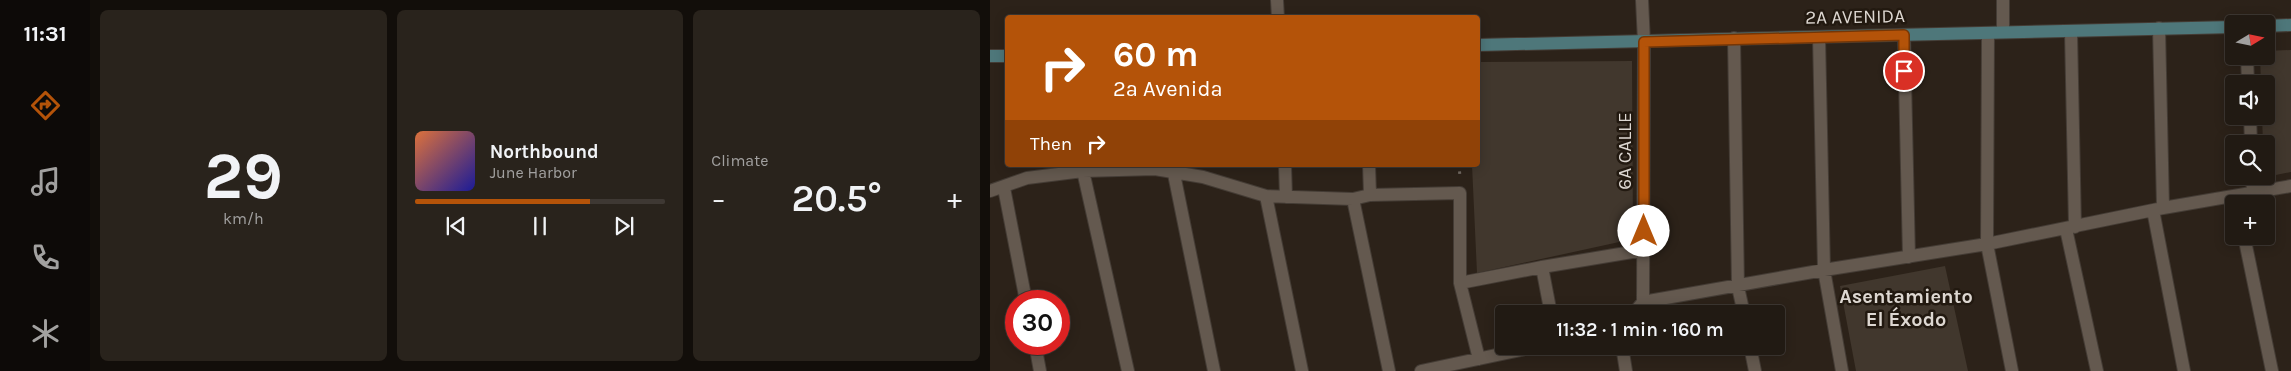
<!DOCTYPE html>
<meta charset="utf-8">
<style>
:root{--surface:#211a13;--page:#29231c;--text:#f1f3f6;--muted:#a2a1a0;--line:#3e3833;--accent:#b45309}
body{margin:0;font-family:Karla,sans-serif;background:var(--page);color:var(--text);height:100vh;display:flex;flex-direction:column;font-size:19px;white-space:nowrap}
*{box-sizing:border-box;margin:0}
p{font-size:16px;color:var(--muted)}
.icon{flex:none;width:28px;height:28px;fill:none;stroke:currentColor;stroke-width:2;stroke-linecap:round;stroke-linejoin:round}
.map{position:relative;flex:1;overflow:hidden}
.drawer{display:flex;flex-direction:column;gap:10px;padding:10px;background:#120e0a;width:900px}
.drawer>*{flex:none}
.guide{position:absolute;left:15px;top:15px;width:475px;height:152px;border-radius:5px;box-shadow:0 2px 12px #0003,0 0 0 1px var(--line);background:#b45309;color:#fff;overflow:hidden}
.needle{width:32px;rotate:80deg}
.tools{position:absolute;left:1235px;top:15px;display:grid;gap:10px}
.tools a{display:grid;place-items:center;width:50px;height:50px;border-radius:5px;background:var(--surface);box-shadow:0 2px 12px #0003,0 0 0 1px var(--line);font-size:25px}
.speed{position:absolute;left:15px;top:290px;display:flex;gap:10px;font-size:25px;font-weight:700;text-align:center}
.speed>*{display:grid;place-content:center;width:65px;height:65px;border-radius:50%;background:var(--surface);box-shadow:0 2px 12px #0003,0 0 0 1px var(--line);line-height:1}
.speed .limit{border:8px solid #d22;background:#fff;color:#111}
.pin{position:absolute;display:grid;place-items:center;width:42px;height:42px;color:#fff;margin:-21px;border:2px solid #fff;border-radius:50%;box-shadow:0 1px 5px #0007}
.me{position:absolute;width:55px;margin:-28px;rotate:0deg;stroke-linejoin:round;filter:drop-shadow(0 0 4px #0008)}
.turn{display:flex;align-items:center;gap:18px;height:105px;padding:0 25px;font-size:22px}
.turn .icon{width:65px;height:65px;stroke-width:2.5}
.turn b{display:block;font-size:35px;line-height:42px}
.then{display:flex;align-items:center;height:48px;padding:0 25px;background:#0003;gap:10px;font-size:19px}
.big{font-size:38px;font-weight:600;line-height:1.1}
.drawer .widget{flex:1;display:flex;flex-direction:column;justify-content:center;gap:8px;min-width:0;padding:0 18px;border-radius:8px;background:var(--page)}
.drawer .dial{align-items:center;gap:0}
.dial b{font-size:65px;line-height:1}
.song{display:flex;align-items:center;gap:15px}
.cover{width:60px;height:60px;border-radius:8px;background:linear-gradient(135deg,hsl(20 70% 55%),hsl(240 70% 35%))}
.played{height:5px;border-radius:2px;background:linear-gradient(90deg,var(--accent) 70%,var(--line) 70%)}
.keys{display:flex;justify-content:space-around;direction:ltr}
.heat{display:flex;justify-content:space-between;align-items:center;font-size:28px;direction:ltr}
.drawer .tiles{flex:1;display:grid;gap:10px;grid-template-columns:repeat(3,1fr)}
.trip{position:absolute;left:505px;top:305px;width:290px;height:50px;border-radius:5px;background:var(--surface);box-shadow:0 2px 12px #0003,0 0 0 1px var(--line);font-weight:600;line-height:50px;text-align:center}
main{display:flex;flex:1;min-height:0}
.menu{display:flex;flex-direction:column;width:90px;justify-content:space-around;align-items:center;background:#0d0a08;color:var(--muted)}
.menu .icon{width:35px;height:35px}
.menu .selected{color:var(--accent)}
.menu b{font-size:22px;color:var(--text)}
.map>svg:first-child{display:block}
.building{fill:#41372d}
.lines{fill:none;stroke-linecap:round;stroke-linejoin:round}
.street-casing{stroke:#443c35;stroke-width:14}
.secondary-casing{stroke:#443c35;stroke-width:14}
.path{stroke:#716961;stroke-width:3;stroke-dasharray:2.5 4;stroke-linecap:butt}
.street{stroke:#64594f;stroke-width:12}
.secondary{stroke:#4e777a;stroke-width:12}
.route-casing{stroke:#753606;stroke-width:12}
.route{stroke:#b45309;stroke-width:9}
.labels{text-anchor:middle;dominant-baseline:central;stroke-width:5;stroke-linejoin:round;paint-order:stroke}
.street-label{font-size:19px;fill:#ddd7d1;stroke:#221910}
.neighbourhood-label{font-size:20px;font-weight:bold;fill:#ddd7d1;stroke:#221910}
</style>
<main>
<nav class="menu">
<b>11:31</b>
<svg class="icon selected" aria-label="directions" viewBox="0 0 24 24"><path d="M12 3l9 9-9 9-9-9zM9 14v-3h6M13 9l2 2-2 2"/></svg>
<svg class="icon" aria-label="music" viewBox="0 0 24 24"><path d="M9 18V5l10-2v13"/><circle cx="6" cy="18" r="3"/><circle cx="16" cy="16" r="3"/></svg>
<svg class="icon" aria-label="phone" viewBox="0 0 24 24"><path d="M5 4h4l2 5-3 2q2 4 5 5l2-3 5 2v4C11 20 4 13 5 4z"/></svg>
<svg class="icon" aria-label="climate" viewBox="0 0 24 24"><path d="M12 3v18M4 7l16 10M4 17L20 7"/></svg>
</nav>
<section class="drawer">
<div class="tiles">
<div class="widget dial"><b>29</b><p>km/h</p></div>
<div class="widget">
<div class="song"><i class="cover"></i><div><b>Northbound</b><p>June Harbor</p></div></div>
<div class="played"></div>
<div class="keys"><svg class="icon" aria-label="previous" viewBox="0 0 24 24"><path d="M18 5L8 12l10 7zM5 5v14"/></svg><svg class="icon" aria-label="pause" viewBox="0 0 24 24"><path d="M8 5v14M16 5v14"/></svg><svg class="icon" aria-label="next" viewBox="0 0 24 24"><path d="M6 5l10 7-10 7zM19 5v14"/></svg></div>
</div>
<div class="widget"><p>Climate</p>
<div class="heat"><a>−</a><b class="big">20.5°</b><a>+</a></div>
</div>
</div>
</section>
<div class="map">
<svg width="1301" height="371" viewBox="0 0 1301 371">
<rect width="100%" height="100%" fill="#2c2219"/>
<path class="building" d="M1301,50V172L1276,177V144H1273L1272,116H1276V84H1271L1270,56H1276V51Z
M642,61L643,239L487,273L482,165H488V62Z
M955,266L978,371H866L850,286Z"/>
<g class="lines">
<g class="street-casing">
<path id="street" d="M287,0L288,18
M652,0L654,42L653,302
M1013,0V32
M1169,28L1173,208
M1081,32L1085,227
M998,33L997,244L1022,371
M914,35L919,257
M829,37L834,270L852,371
M744,38L748,287L754,314
M1257,56L1258,84
M1260,116L1261,144
M295,165L296,197
M379,165L380,195
M93,171L138,371
M184,174L224,371
M1262,176L1263,193
M14,188L36,301
M0,191L37,178L93,171L165,169L213,177L276,196L363,199L380,195L470,193V283L489,359
M276,196L312,371
M363,199L399,371
M1163,210L1194,371
M1076,229L1107,371
M1254,236L1282,371
M552,267L561,314
M470,283L552,267L654,250
M643,314L653,302L834,270L997,244L1173,208L1301,186
M45,344L50,371
M632,346L636,371
M760,346L765,371
M431,371L549,346"/>
</g>
<g class="secondary-casing">
<path id="secondary" d="M1276,26L1301,25
M488,45L1244,27
M0,56H18"/>
</g>
<path class="path" d="M469,165L470,177"/>
<use href="#street" class="street"/>
<use href="#secondary" class="secondary"/>
</g>
<g class="lines">
<g class="route-casing">
<path id="route" d="M654,231V42L914,35V71"/>
</g>
<use href="#route" class="route"/>
</g>
<g class="labels">
<g class="street-label">
<text transform="translate(865 17) rotate(-1)">2A AVENIDA</text>
<text transform="translate(635 151) rotate(-90)">6A CALLE</text>
</g>
<g class="neighbourhood-label">
<text x="916" y="296">Asentamiento<tspan x="916" dy="23">El Éxodo</tspan></text>
</g>
</g>
</svg>
<div class="tools">
<a><svg class="needle" viewBox="-14 -14 28 28"><path d="M0-13l5 13h-10z" fill="#e53935"/><path d="M0 13l5-13h-10z" fill="#a2a1a0"/></svg></a>
<a><svg class="icon" aria-label="sound" viewBox="0 0 24 24"><path d="M4 9h4l5-4v14l-5-4H4zM17 9q2 3 0 6"/></svg></a>
<a><svg class="icon" aria-label="search" viewBox="0 0 24 24"><circle cx="10" cy="10" r="6"/><path d="M15 15l6 6"/></svg></a>
<a>+</a>
</div>
<div class="speed"><div class="limit">30</div></div>
<div class="pin" style="left:914px;top:71px;background:#d93025"><svg class="icon" aria-label="arrive" viewBox="0 0 24 24"><path d="M6 21V4h12l-3 4 3 4H6"/></svg></div>
<svg class="me" style="left:654px;top:231px" viewBox="-20 -20 40 40"><circle r="19" fill="#fff"/><path d="M0-13L10 11 0 6-10 11z" fill="#b45309"/></svg>
<div class="trip">11:32 · 1 min · 160 m</div>
<div class="guide">
<div class="turn"><svg class="icon" aria-label="right" viewBox="0 0 24 24"><path d="M7 20v-9h11M14 6l5 5-5 5"/></svg><div><b>60 m</b>2a Avenida</div></div>
<div class="then">Then<svg class="icon" aria-label="right" viewBox="0 0 24 24"><path d="M7 20v-9h11M14 6l5 5-5 5"/></svg></div>
</div>
</div>
</main>
